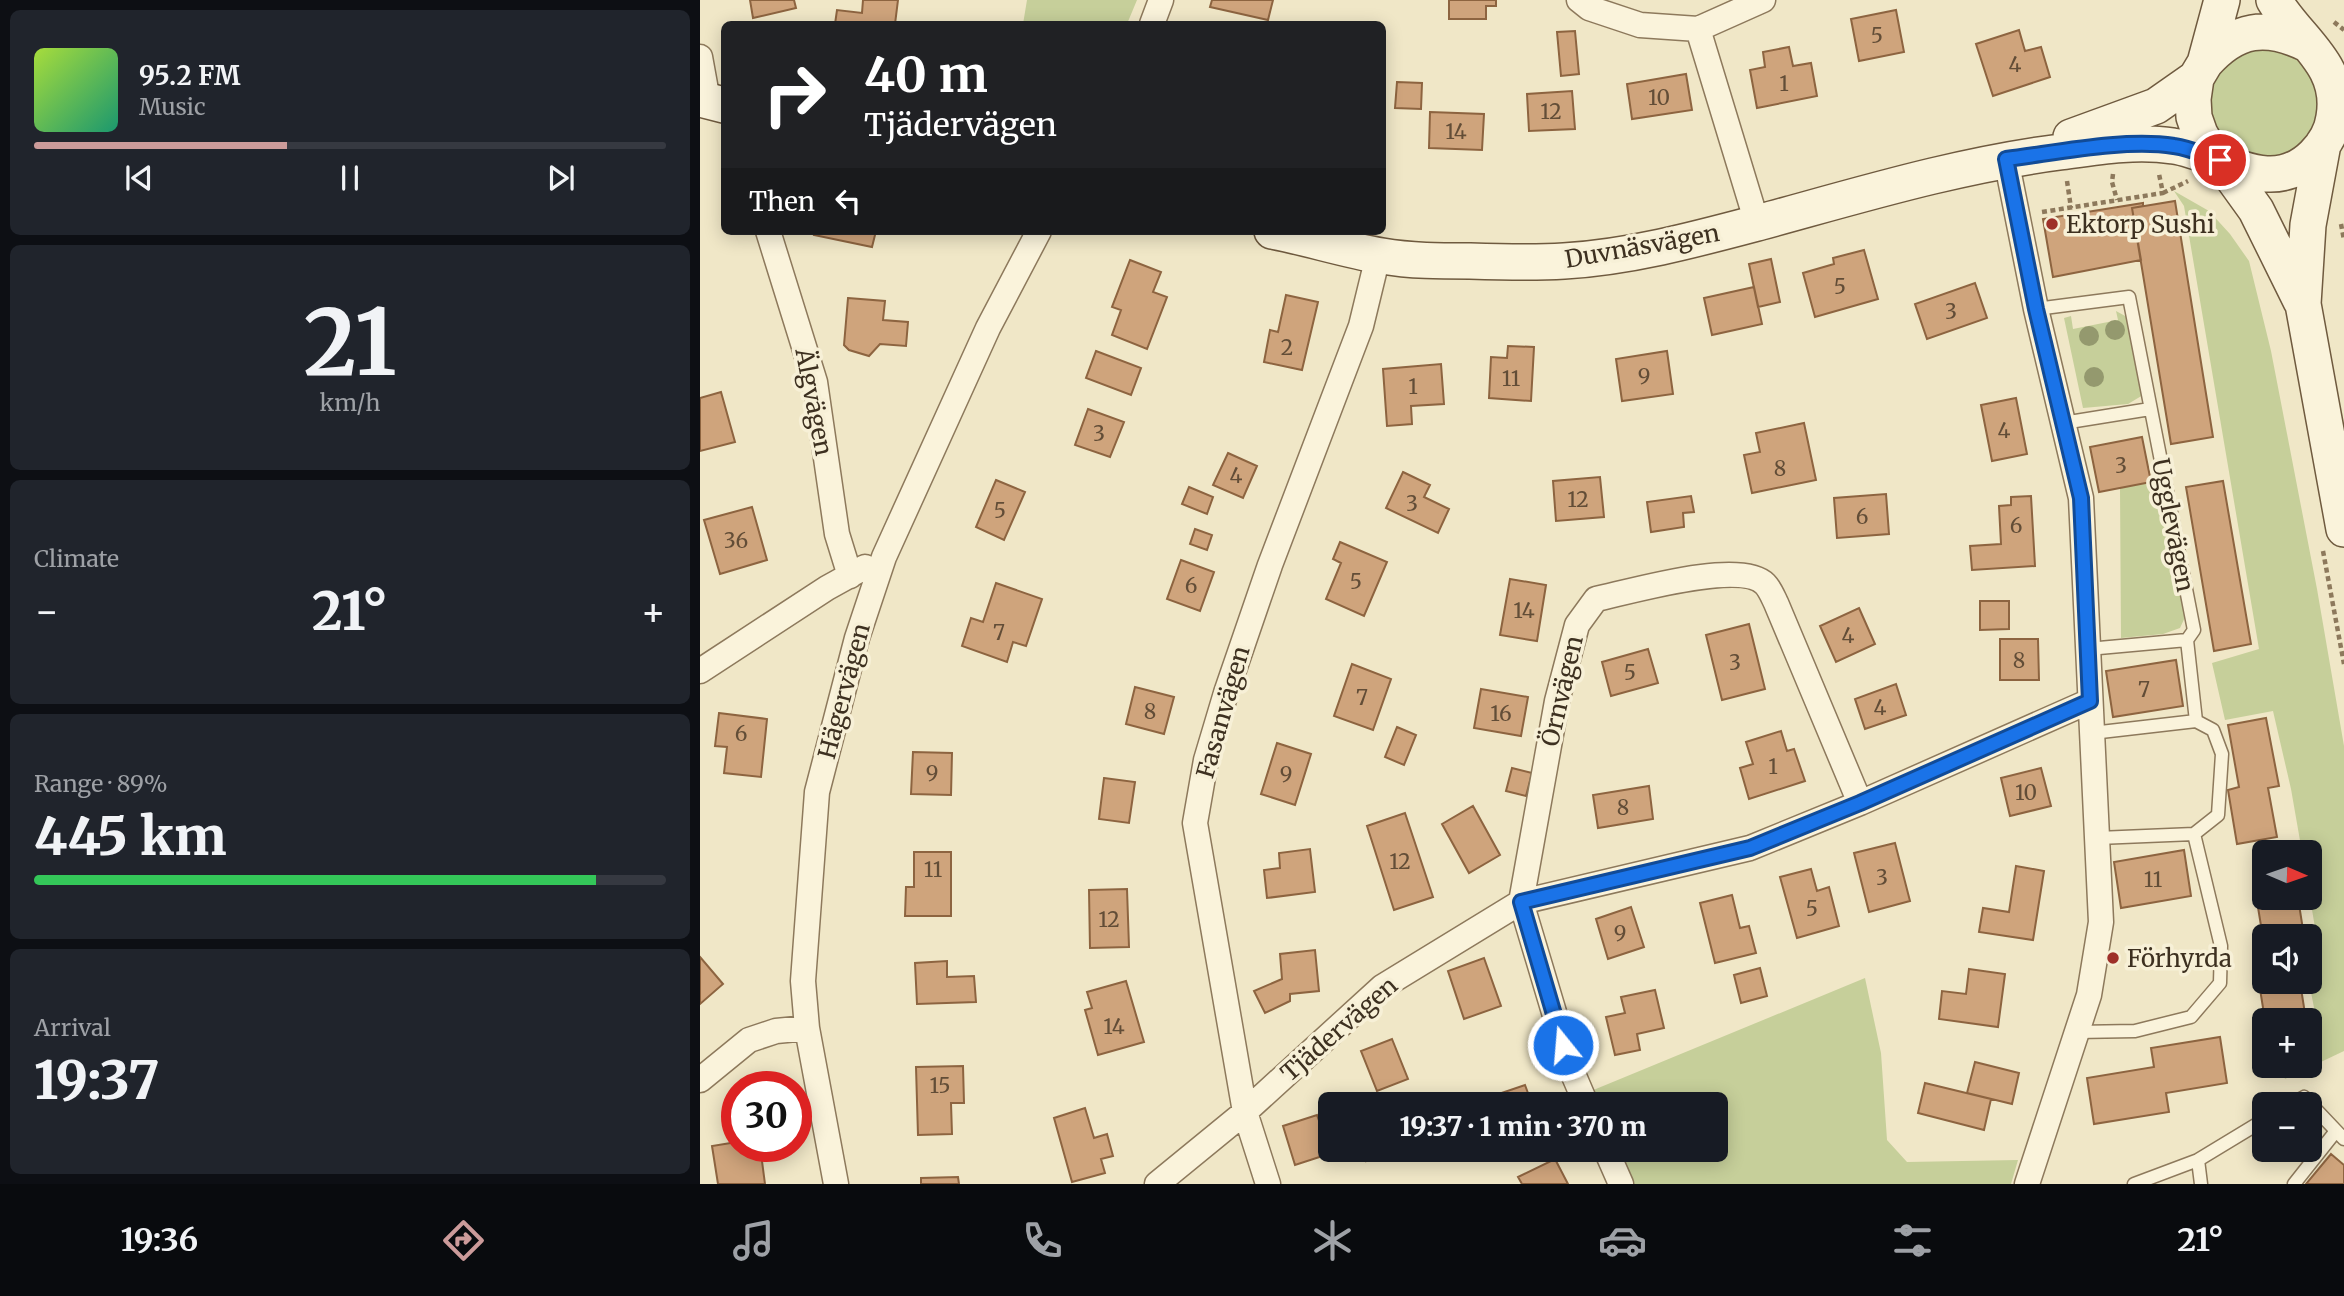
<!DOCTYPE html>
<meta charset="utf-8">
<style>
:root{--surface:#171b24;--page:#20242c;--text:#f1f3f6;--muted:#9ea1a6;--line:#363941;--accent:#cc9b9a}
body{margin:0;font-family:Merriweather,serif;background:var(--page);color:var(--text);height:100vh;display:flex;flex-direction:column;font-size:26px;white-space:nowrap}
*{box-sizing:border-box;margin:0}
p{font-size:23px;color:var(--muted)}
.icon{flex:none;width:38px;height:38px;fill:none;stroke:currentColor;stroke-width:2;stroke-linecap:round;stroke-linejoin:round}
.map{position:relative;flex:1;overflow:hidden}
.side{display:flex;flex-direction:column;gap:10px;padding:10px;background:#0d0f14;width:700px}
.side>*{flex:none}
.top-card{position:absolute;left:21px;top:21px;width:665px;height:214px;border-radius:10px;box-shadow:0 4px 18px #0003;background:#202124;color:#fff;overflow:hidden}
.needle{width:46px;rotate:92deg}
.controls{position:absolute;left:1552px;top:840px;display:grid;gap:14px}
.controls a{display:grid;place-items:center;width:70px;height:70px;border-radius:10px;background:var(--surface);box-shadow:0 4px 18px #0003;font-size:35px}
.speed{position:absolute;left:21px;top:1071px;display:flex;gap:14px;font-size:35px;font-weight:700;text-align:center}
.speed>*{display:grid;place-content:center;width:91px;height:91px;border-radius:50%;background:var(--surface);box-shadow:0 4px 18px #0003;line-height:1}
.speed .limit{border:10px solid #d22;background:#fff;color:#111}
.pin{position:absolute;display:grid;place-items:center;width:60px;height:60px;color:#fff;margin:-30px;border:4px solid #fff;border-radius:50%;box-shadow:0 2px 7px #0007}
.me{position:absolute;width:77px;margin:-38px;rotate:343deg;stroke-linejoin:round;filter:drop-shadow(0 0 5px #0008)}
.turn{display:flex;align-items:center;gap:24px;height:147px;padding:0 28px;font-size:32px}
.turn .icon{width:91px;height:91px;stroke-width:2.5}
.turn b{display:block;font-size:49px;line-height:60px}
.then{display:flex;align-items:center;height:66px;padding:0 28px;background:#0003;gap:14px;font-size:26px}
.big{font-size:52px;font-weight:800;line-height:1.1}
.side .widget{flex:1;display:flex;flex-direction:column;justify-content:center;gap:10px;min-width:0;padding:0 24px;border-radius:10px;background:var(--page)}
.side .dial{align-items:center;gap:0}
.dial b{font-size:91px;line-height:1}
.song{display:flex;align-items:center;gap:21px}
.cover{width:84px;height:84px;border-radius:10px;background:linear-gradient(135deg,hsl(80 70% 55%),hsl(160 70% 35%))}
.played{height:7px;border-radius:4px;background:linear-gradient(90deg,var(--accent) 40%,var(--line) 40%)}
.keys{display:flex;justify-content:space-around;direction:ltr}
.heat{display:flex;justify-content:space-between;align-items:center;font-size:38px;direction:ltr}
.charge{height:10px;border-radius:5px;background:linear-gradient(90deg,#34c759 89%,var(--line) 0)}
.trip{position:absolute;left:618px;top:1092px;width:410px;height:70px;border-radius:10px;background:var(--surface);box-shadow:0 4px 18px #0003;font-weight:800;line-height:70px;text-align:center}
.menu{display:flex;height:112px;justify-content:space-around;align-items:center;background:#090b0e;color:var(--muted)}
.menu .icon{width:49px;height:49px}
.menu .on{color:var(--accent)}
.menu b{font-size:32px;color:var(--text)}
main{display:flex;flex:1;min-height:0}
.map>svg:first-child{display:block}
.green{fill:#c6cf9a}
.building{fill:#cfa47c;stroke:#8d6440;stroke-width:2}
.lines{fill:none;stroke-linecap:round;stroke-linejoin:round}
.lane-casing{stroke:#8d795c;stroke-width:15}
.street-casing{stroke:#8d795c;stroke-width:27}
.secondary-casing{stroke:#6f5a3f;stroke-width:38}
.path{stroke:#8d795c;stroke-width:4.5;stroke-dasharray:5 3.5;stroke-linecap:butt}
.lane{stroke:#faf3db;stroke-width:12}
.street{stroke:#faf3db;stroke-width:24}
.secondary{stroke:#faf3db;stroke-width:35}
.tree{fill:#94996e}
.route-casing{stroke:#114b97;stroke-width:18}
.route{stroke:#1a73e8;stroke-width:12}
.poi-dot{fill:#9e3029;stroke:#f7f0d7;stroke-width:2.5}
.labels{text-anchor:middle;dominant-baseline:central;stroke-width:7;stroke-linejoin:round;paint-order:stroke}
.number-label{font-size:21px;fill:#624d37}
.poi-label{font-size:24px;fill:#3d3020;stroke:#f7f0d7;text-anchor:start}
.street-label{font-size:24px;fill:#3d3020;stroke:#f7f0d7}
</style>
<main>
<section class="side">
<div class="widget">
<div class="song"><i class="cover"></i><div><b>95.2 FM</b><p>Music</p></div></div>
<div class="played"></div>
<div class="keys"><svg class="icon" aria-label="previous" viewBox="0 0 24 24"><path d="M18 5L8 12l10 7zM5 5v14"/></svg><svg class="icon" aria-label="pause" viewBox="0 0 24 24"><path d="M8 5v14M16 5v14"/></svg><svg class="icon" aria-label="next" viewBox="0 0 24 24"><path d="M6 5l10 7-10 7zM19 5v14"/></svg></div>
</div>
<div class="widget dial"><b>21</b><p>km/h</p></div>
<div class="widget"><p>Climate</p>
<div class="heat"><a>−</a><b class="big">21°</b><a>+</a></div>
</div>
<div class="widget"><p>Range · 89%</p><b class="big">445 km</b><div class="charge"></div></div>
<div class="widget"><p>Arrival</p><b class="big">19:37</b></div>
</section>
<div class="map">
<svg width="1644" height="1184" viewBox="0 0 1644 1184">
<rect width="100%" height="100%" fill="#f0e7c7"/>
<path class="green" d="M327,0H437L427,24H323Z
M1568,48C1579,51 1590,53 1599,61C1617,75 1627,109 1614,130C1608,140 1596,149 1587,158L1530,154L1507,122C1509,108 1509,92 1513,78C1519,57 1550,49 1568,48Z
M1474,191L1509,211L1530,234L1549,261L1571,351L1617,589L1644,746V1051L1585,1079L1581,1066H1610V1025L1617,1023L1609,982L1621,963L1610,898V852H1602L1591,789L1573,711L1525,720L1512,663L1559,649L1484,206Z
M1416,311L1427,317L1443,395L1428,404L1383,408L1364,318L1371,316L1373,329L1418,320Z
M1451,482L1455,489L1486,615L1480,628L1463,634L1421,638L1420,488Z
M1165,978L1181,1053L1187,1140L1207,1162L1318,1160L1311,1184H932L917,1150H1015V1104H897L891,1091Z"/>
<path class="building" d="M50,0H94L96,8L53,18Z
M163,0H198L195,24H135L137,10L162,13Z
M512,0H573L568,20L510,7Z
M749,0H796V6H786V19H749Z
M1196,10L1204,52L1159,61L1151,19Z
M1319,30L1325,51L1341,47L1350,77L1293,96L1276,44Z
M875,31L879,74L861,76L857,32Z
M1089,47L1093,66L1111,63L1117,96L1057,108L1050,70L1065,67L1063,52Z
M986,74L992,110L932,119L927,84Z
M697,82L722,83L721,109L695,108Z
M872,91L875,129L829,131L827,94Z
M730,112L784,114L782,150L729,148Z
M1475,201L1513,437L1471,444L1432,208Z
M1443,203V206L1432,208L1441,260L1353,277L1343,219Z
M115,231H176L172,247L114,235Z
M1164,250L1178,299L1115,317L1103,273L1134,264L1133,258Z
M1071,259L1080,302L1058,307L1049,264Z
M430,260L461,272L453,292L467,297L447,349L412,335L421,310L412,307Z
M1275,283L1287,318L1227,339L1215,304Z
M1054,287L1062,324L1012,335L1004,298Z
M586,295L618,302L602,370L564,362L570,330L578,332Z
M148,298L185,301L183,320L208,322L206,346L180,344L169,356L149,350L144,345Z
M808,346L834,347L831,401L789,398L791,357L807,358Z
M396,351L441,368L431,395L386,378Z
M967,351L973,394L922,401L916,359Z
M741,364L744,404L711,406L712,424L687,426L683,369Z
M21,392L35,442L0,451V398Z
M1316,398L1327,454L1292,461L1281,405Z
M388,409L424,422L410,457L375,445Z
M1104,423L1116,480L1052,493L1044,455L1060,452L1056,433Z
M1442,437L1451,482L1399,492L1390,447Z
M528,453L557,466L543,498L513,485Z
M703,472L730,485L724,497L749,509L738,533L686,508Z
M900,477L904,517L856,521L853,481Z
M296,480L325,492L304,540L276,527Z
M1523,481L1551,644L1514,651L1486,487Z
M489,487L513,497L507,514L482,504Z
M1186,494L1189,534L1137,538L1134,498Z
M991,496L994,512L983,513L984,527L951,532L947,502Z
M1331,496L1335,566L1272,570L1270,546L1301,544L1299,506L1311,505V497Z
M52,507L67,560L20,574L4,520Z
M495,529L512,535L507,550L490,544Z
M640,542L687,562L664,616L626,599L641,563L633,559Z
M481,560L514,572L500,611L467,599Z
M810,579L846,585L837,641L800,635Z
M296,583L342,599L326,646L313,642L307,662L262,646L271,618L283,622Z
M1280,601H1309V629L1280,630Z
M1159,608L1175,644L1136,662L1120,626Z
M1049,624L1065,689L1022,700L1006,635Z
M1300,639H1338L1339,680H1300Z
M948,649L958,683L911,696L902,662Z
M1476,660L1483,706L1413,717L1406,671Z
M652,664L691,679L673,730L634,716Z
M1196,684L1206,715L1165,729L1155,699Z
M435,687L474,697L464,734L426,724Z
M781,689L828,697L821,736L774,728Z
M19,713L67,719L61,777L24,773L27,747L15,746Z
M1566,718L1579,786L1568,788L1577,837L1537,844L1528,790L1539,787L1528,725Z
M697,727L716,735L704,765L685,757Z
M1081,731L1087,751L1094,749L1105,781L1049,799L1040,768L1053,764L1046,742Z
M577,743L611,754L595,805L561,794Z
M213,752L252,753L251,795L211,794Z
M812,768L832,773L826,796L806,791Z
M1341,768L1351,806L1310,816L1301,778Z
M404,778L435,782L429,823L399,819Z
M949,786L953,819L898,828L893,795Z
M773,806L800,855L769,873L742,824Z
M705,813L733,897L694,910L667,826Z
M1195,843L1210,901L1169,912L1154,853Z
M610,849L615,892L567,898L564,870L580,868L579,853Z
M1484,850L1491,896L1421,908L1414,862Z
M214,852H251V916H205L206,887H214Z
M1316,866L1344,871L1333,940L1279,932L1283,908L1309,912Z
M1111,869L1117,891L1129,887L1139,926L1097,938L1080,877Z
M427,889L429,947L390,948L389,890Z
M1564,894V898H1598L1604,936H1564V944L1556,895Z
M1032,895L1040,928L1049,926L1056,953L1015,963L1000,903Z
M931,907L944,947L908,959L896,919Z
M615,950L619,991L590,994V1001L565,1013L554,991L582,979L580,954Z
M1564,956V982H1600L1606,1020H1565L1555,958Z
M0,957L23,984L0,1004Z
M784,958L801,1006L764,1019L748,971Z
M247,961V977L274,976L276,1002L217,1004L215,963Z
M1060,968L1067,996L1041,1003L1034,975Z
M1269,969L1305,974L1298,1027L1239,1019L1242,991L1266,994Z
M426,981L444,1042L398,1055L385,1010L392,1008L387,992Z
M955,990L964,1028L937,1034L940,1050L915,1055L906,1017L925,1013L921,997Z
M1520,1037L1527,1083L1466,1093L1469,1112L1394,1124L1387,1078L1454,1067L1451,1048Z
M692,1039L708,1079L677,1091L661,1051Z
M1275,1062L1319,1073L1312,1104L1267,1093Z
M263,1066L264,1103H251L252,1134L218,1135L216,1067Z
M1225,1083L1291,1099L1284,1130L1218,1113Z
M825,1085L832,1104H782L781,1100Z
M385,1108L394,1138L407,1134L413,1156L401,1159L405,1173L372,1182L354,1118Z
M617,1115L622,1129L630,1127V1150H641L595,1165L583,1126Z
M37,1142V1146H60L65,1184H18L12,1146Z
M660,1150H675L678,1154L666,1161Z
M1631,1154L1644,1165V1184H1606Z
M855,1159L868,1184H822L818,1177Z
M258,1177L259,1184H221V1178Z"/>
<g class="lines">
<g class="lane-casing">
<path id="lane" d="M1336,309L1429,297L1494,630L1487,640
M1363,423L1450,409
M1388,649L1487,640L1496,721L1513,730L1522,754L1518,815L1494,834L1398,838
M1392,733L1496,721
M1376,1032L1435,1031L1491,1017L1520,983L1521,946L1494,834
M1591,1104L1604,1097L1644,1139
M1498,1160L1501,1184
M1434,1184L1498,1160L1564,1120
M1594,1184L1636,1131"/>
</g>
<g class="street-casing">
<path id="street" d="M879,0L889,8L940,25L998,29L1063,0
M452,24L461,0
M998,29L1057,223
M0,57L8,101
M1306,159L1336,309L1381,498L1401,922L1389,995L1327,1184
M68,231L115,382L137,534L150,576
M0,671L127,588L165,567
M0,1080L49,1040L76,1031L107,1028
M886,1104L871,1069L821,902L857,701L877,625L896,599C929,592 1041,559 1065,584C1070,589 1073,597 1076,603L1160,803
M906,1150L921,1184
M136,1184L107,1028L103,981L117,792L157,638L184,557L288,328L339,231
M457,1184L545,1112L682,987L821,902L1050,848L1160,803L1390,701
M568,1184L545,1112L495,823L506,760L526,693L570,565L661,326L678,256"/>
</g>
<g class="secondary-casing">
<path id="secondary" d="M1522,0L1505,63L1496,78L1493,99L1494,117L1500,134L1508,148L1520,160L1556,210L1601,301
M1505,63C1536,28 1566,24 1607,44
M0,99L24,105
M1371,137L1456,106L1496,78
M1623,144L1608,225L1603,304L1644,529
M572,231C609,238 645,250 682,256C711,261 740,261 770,261C801,262 833,263 864,261C931,257 997,239 1061,222C1160,195 1258,165 1360,152C1396,147 1436,140 1473,146C1520,152 1569,200 1614,155C1624,145 1632,132 1634,117C1643,64 1598,41 1574,0"/>
</g>
<path class="path" d="M1634,22L1644,30
M1413,174L1412,182L1417,200
M1367,181L1371,208
M1463,193L1488,181
M1342,212L1463,193L1459,174
M1641,224L1644,240
M1623,551L1644,664"/>
<use href="#lane" class="lane"/>
<use href="#street" class="street"/>
<use href="#secondary" class="secondary"/>
</g>
<g class="tree">
<circle cx="1415" cy="330" r="10"/>
<circle cx="1389" cy="336" r="10"/>
<circle cx="1394" cy="377" r="10"/>
</g>
<g class="lines">
<g class="route-casing">
<path id="route" d="M863,1045L821,902L1050,848L1160,803L1390,701L1381,498L1336,309L1306,159C1355,153 1425,138 1474,146C1489,148 1505,155 1520,160"/>
</g>
<use href="#route" class="route"/>
</g>
<g class="poi-dot">
<circle cx="1352" cy="224" r="7"/>
<circle cx="1413" cy="958" r="7"/>
</g>
<g class="labels">
<g class="number-label">
<text x="1177" y="35">5</text>
<text x="1315" y="64">4</text>
<text x="1084" y="83">1</text>
<text x="959" y="97">10</text>
<text x="851" y="111">12</text>
<text x="756" y="131">14</text>
<text x="1140" y="286">5</text>
<text x="1251" y="311">3</text>
<text x="587" y="347">2</text>
<text x="944" y="376">9</text>
<text x="811" y="378">11</text>
<text x="713" y="386">1</text>
<text x="1304" y="430">4</text>
<text x="399" y="433">3</text>
<text x="1421" y="465">3</text>
<text x="1080" y="468">8</text>
<text x="536" y="475">4</text>
<text x="878" y="499">12</text>
<text x="712" y="503">3</text>
<text x="300" y="510">5</text>
<text x="1162" y="516">6</text>
<text x="1316" y="525">6</text>
<text x="36" y="540">36</text>
<text x="656" y="581">5</text>
<text x="491" y="585">6</text>
<text x="824" y="610">14</text>
<text x="299" y="632">7</text>
<text x="1148" y="635">4</text>
<text x="1319" y="660">8</text>
<text x="1035" y="662">3</text>
<text x="930" y="672">5</text>
<text x="1444" y="689">7</text>
<text x="662" y="697">7</text>
<text x="1180" y="707">4</text>
<text x="450" y="711">8</text>
<text x="801" y="713">16</text>
<text x="41" y="733">6</text>
<text x="1073" y="766">1</text>
<text x="232" y="773">9</text>
<text x="586" y="774">9</text>
<text x="1326" y="792">10</text>
<text x="923" y="807">8</text>
<text x="700" y="861">12</text>
<text x="233" y="869">11</text>
<text x="1182" y="877">3</text>
<text x="1453" y="879">11</text>
<text x="1112" y="908">5</text>
<text x="409" y="919">12</text>
<text x="920" y="933">9</text>
<text x="414" y="1026">14</text>
<text x="240" y="1085">15</text>
</g>
<g class="poi-label">
<text x="1366" y="224">Ektorp Sushi</text>
<text x="1427" y="958">Förhyrda</text>
</g>
<g class="street-label">
<text transform="translate(942 246) rotate(-10)">Duvnäsvägen</text>
<text transform="translate(114 402) rotate(79)">Älgvägen</text>
<text transform="translate(1473 525) rotate(79)">Ugglevägen</text>
<text transform="translate(144 691) rotate(-75)">Hägervägen</text>
<text transform="translate(862 691) rotate(-77)">Örnvägen</text>
<text transform="translate(523 712) rotate(-74)">Fasanvägen</text>
<text transform="translate(639 1029) rotate(-41)">Tjädervägen</text>
</g>
</g>
</svg>
<div class="controls">
<a><svg class="needle" viewBox="-14 -14 28 28"><path d="M0-13l5 13h-10z" fill="#e53935"/><path d="M0 13l5-13h-10z" fill="#9ea1a6"/></svg></a>
<a><svg class="icon" aria-label="sound" viewBox="0 0 24 24"><path d="M4 9h4l5-4v14l-5-4H4zM17 9q2 3 0 6"/></svg></a>
<a>+</a>
<a>−</a>
</div>
<div class="speed"><div class="limit">30</div></div>
<div class="pin" style="left:1520px;top:160px;background:#d93025"><svg class="icon" aria-label="arrive" viewBox="0 0 24 24"><path d="M6 21V4h12l-3 4 3 4H6"/></svg></div>
<svg class="me" style="left:863px;top:1045px" viewBox="-20 -20 40 40"><circle r="17" fill="#1a73e8" stroke="#fff" stroke-width="3"/><path d="M0-11L8 9 0 5-8 9z" fill="#fff"/></svg>
<div class="trip">19:37 · 1 min · 370 m</div>
<div class="top-card">
<div class="turn"><svg class="icon" aria-label="right" viewBox="0 0 24 24"><path d="M7 20v-9h11M14 6l5 5-5 5"/></svg><div><b>40 m</b>Tjädervägen</div></div>
<div class="then">Then<svg class="icon" aria-label="left" viewBox="0 0 24 24"><path d="M17 20v-9H6M10 6l-5 5 5 5"/></svg></div>
</div>
</div>
</main>
<nav class="menu">
<b>19:36</b>
<svg class="icon on" aria-label="directions" viewBox="0 0 24 24"><path d="M12 3l9 9-9 9-9-9zM9 14v-3h6M13 9l2 2-2 2"/></svg>
<svg class="icon" aria-label="music" viewBox="0 0 24 24"><path d="M9 18V5l10-2v13"/><circle cx="6" cy="18" r="3"/><circle cx="16" cy="16" r="3"/></svg>
<svg class="icon" aria-label="phone" viewBox="0 0 24 24"><path d="M5 4h4l2 5-3 2q2 4 5 5l2-3 5 2v4C11 20 4 13 5 4z"/></svg>
<svg class="icon" aria-label="climate" viewBox="0 0 24 24"><path d="M12 3v18M4 7l16 10M4 17L20 7"/></svg>
<svg class="icon" aria-label="car" viewBox="0 0 24 24"><path d="M5 17H2v-5l4-1 3-4h7l3 4 3 1v5h-3M9 17h6M6 11h13"/><circle cx="7" cy="17" r="2"/><circle cx="17" cy="17" r="2"/></svg>
<svg class="icon" aria-label="filters" viewBox="0 0 24 24"><path d="M4 7h16M4 17h16"/><circle cx="9" cy="7" r="2"/><circle cx="15" cy="17" r="2"/></svg>
<b>21°</b>
</nav>
